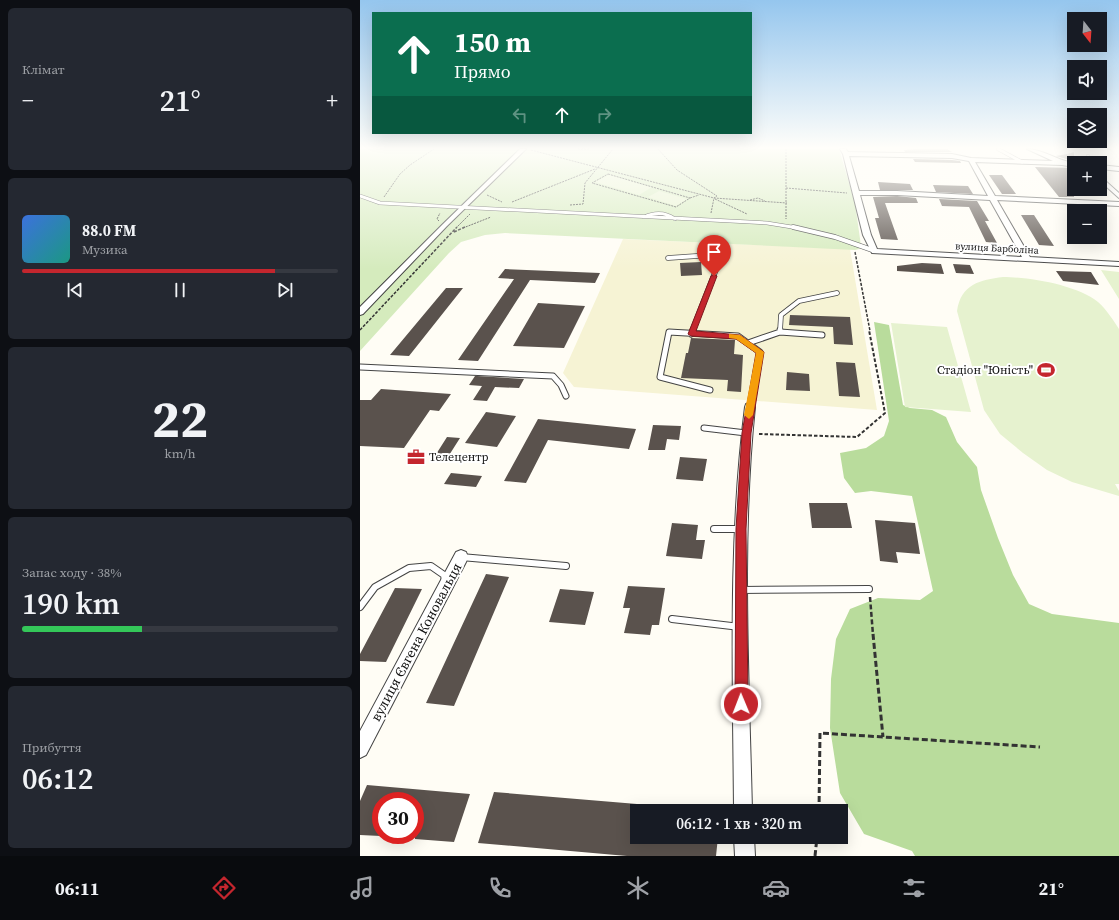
<!DOCTYPE html>
<html lang="uk">
<meta charset="utf-8">
<style>
:root{--surface:#171b24;--page:#242831;--text:#f1f3f6;--muted:#9ea1a6;--line:#363941;--accent:#c4262e}
body{margin:0;font-family:"Source Serif 4",serif;background:var(--page);color:var(--text);height:100vh;display:flex;flex-direction:column;font-size:15px;white-space:nowrap}
*{box-sizing:border-box;margin:0}
p{font-size:13px;color:var(--muted)}
.icon{flex:none;width:22px;height:22px;fill:none;stroke:currentColor;stroke-width:2;stroke-linecap:round;stroke-linejoin:round}
.map{position:relative;flex:1;overflow:hidden}
.side{display:flex;flex-direction:column;gap:8px;padding:8px;background:#0d0f14;width:360px}
.side>*{flex:none}
.hud{position:absolute;left:12px;top:12px;width:380px;height:122px;border-radius:0px;box-shadow:0 4px 16px #0002;background:#0b6e4f;color:#fff;overflow:hidden}
.needle{width:26px;rotate:163deg}
.buttons{position:absolute;left:707px;top:12px;display:grid;gap:8px}
.buttons a{display:grid;place-items:center;width:40px;height:40px;border-radius:0px;background:var(--surface);box-shadow:0 4px 16px #0002;font-size:20px}
.speed{position:absolute;left:12px;top:792px;display:flex;gap:8px;font-size:20px;font-weight:700;text-align:center}
.speed>*{display:grid;place-content:center;width:52px;height:52px;border-radius:50%;background:var(--surface);box-shadow:0 4px 16px #0002;line-height:1}
.speed .limit{border:6px solid #d22;background:#fff;color:#111}
.pin{position:absolute;display:grid;place-items:center;width:34px;height:34px;color:#fff;margin:-41px -17px;border-radius:50% 50% 50% 0;rotate:-45deg;box-shadow:0 0 4px #0007}
.pin .icon{rotate:45deg}
.me{position:absolute;width:44px;margin:-22px;rotate:359deg;stroke-linejoin:round;filter:drop-shadow(0 0 3px #0008)}
.turn{display:flex;align-items:center;gap:14px;height:84px;padding:0 16px;font-size:18px}
.turn .icon{width:52px;height:52px;stroke-width:2.5}
.turn b{display:block;font-size:28px;line-height:34px}
.lanes{display:flex;align-items:center;height:38px;padding:0 16px;background:#0003;justify-content:center;gap:20px;direction:ltr}
.lanes .off{opacity:.35}
.big{font-size:30px;font-weight:600;line-height:1.1}
.side .card{flex:1;display:flex;flex-direction:column;justify-content:center;gap:6px;min-width:0;padding:0 14px;border-radius:6px;background:var(--page)}
.side .dial{align-items:center;gap:0}
.dial b{font-size:52px;line-height:1}
.song{display:flex;align-items:center;gap:12px}
.cover{width:48px;height:48px;border-radius:6px;background:linear-gradient(135deg,hsl(220 70% 55%),hsl(170 70% 35%))}
.played{height:4px;border-radius:2px;background:linear-gradient(90deg,var(--accent) 80%,var(--line) 80%)}
.keys{display:flex;justify-content:space-around;direction:ltr}
.heat{display:flex;justify-content:space-between;align-items:center;font-size:22px;direction:ltr}
.charge{height:6px;border-radius:3px;background:linear-gradient(90deg,#34c759 38%,var(--line) 0)}
.trip{position:absolute;left:270px;top:804px;width:218px;height:40px;border-radius:0px;background:var(--surface);box-shadow:0 4px 16px #0002;font-weight:600;line-height:40px;text-align:center}
.menu{display:flex;height:64px;justify-content:space-around;align-items:center;background:#090b0e;color:var(--muted)}
.menu .icon{width:28px;height:28px}
.menu .selected{color:var(--accent)}
.menu b{font-size:18px;color:var(--text)}
main{display:flex;flex:1;min-height:0}
.map>svg:first-child{display:block}
.farmland{fill:#f6f3d4}
.green{fill:#d5ebbd}
.forest{fill:#b9dc9c}
.pitch{fill:#e6f2cf}
.building{fill:#5a524d}
.lines{fill:none;stroke-linecap:round;stroke-linejoin:round}
.service-far3-casing{stroke:#444;stroke-width:4}
.service-far2-casing{stroke:#444;stroke-width:5.5}
.service-far1-casing{stroke:#444;stroke-width:7}
.service-casing{stroke:#444;stroke-width:8}
.minor-casing{stroke:#444;stroke-width:2}
.path-far4{stroke:#333;stroke-width:1;stroke-dasharray:2 1;stroke-linecap:butt}
.path-far3{stroke:#333;stroke-width:1.5;stroke-dasharray:3 1.5;stroke-linecap:butt}
.path-far2{stroke:#333;stroke-width:2;stroke-dasharray:3.5 2;stroke-linecap:butt}
.path-far1{stroke:#333;stroke-width:2.5;stroke-dasharray:5 2.5;stroke-linecap:butt}
.path{stroke:#333;stroke-width:3;stroke-dasharray:6 3;stroke-linecap:butt}
.service-far3{stroke:#fff;stroke-width:3}
.service-far2{stroke:#fff;stroke-width:4}
.service-far1{stroke:#fff;stroke-width:5}
.service{stroke:#fff;stroke-width:6}
.minor{fill:#fff;fill-rule:evenodd}
.route{fill:#c4262e;stroke:#7f191e}
.slow{fill:#f59e0b}
.labels{text-anchor:middle;dominant-baseline:central;stroke-width:4;stroke-linejoin:round;paint-order:stroke}
.far-street-label{font-size:10px;fill:#111;stroke:#fff}
.poi-label{font-size:12px;fill:#111;stroke:#fff;text-anchor:end}
.near-street-label{font-size:14px;fill:#111;stroke:#fff}
</style>
<main>
<section class="side">
<div class="card"><p>Клімат</p>
<div class="heat"><a>−</a><b class="big">21°</b><a>+</a></div>
</div>
<div class="card">
<div class="song"><i class="cover"></i><div><b>88.0 FM</b><p>Музика</p></div></div>
<div class="played"></div>
<div class="keys"><svg class="icon" aria-label="previous" viewBox="0 0 24 24"><path d="M18 5L8 12l10 7zM5 5v14"/></svg><svg class="icon" aria-label="pause" viewBox="0 0 24 24"><path d="M8 5v14M16 5v14"/></svg><svg class="icon" aria-label="next" viewBox="0 0 24 24"><path d="M6 5l10 7-10 7zM19 5v14"/></svg></div>
</div>
<div class="card dial"><b>22</b><p>km/h</p></div>
<div class="card"><p>Запас ходу · 38%</p><b class="big">190 km</b><div class="charge"></div></div>
<div class="card"><p>Прибуття</p><b class="big">06:12</b></div>
</section>
<div class="map">
<svg width="759" height="856" viewBox="0 0 759 856">
<rect width="100%" height="100%" fill="#fffdf5"/>
<path class="farmland" d="M263,239L490,249L517,410L214,387L203,373Z"/>
<path class="green" d="M0,149H479L495,203L501,246L499,249L495,250L145,233L125,235L101,242L89,253L0,351Z"/>
<path class="forest" d="M514,322L529,325L543,405L550,408L572,410L586,417L597,442L617,467L621,490L638,538L653,575L669,604L692,614L759,623V856H555L552,851L504,834L480,793L470,728L471,679L476,639L490,609L518,598L560,600L573,591L552,496L511,491L495,493L484,478L480,453L506,448L524,436L529,421Z"/>
<path class="pitch" d="M249,175L292,187L279,195L235,182Z
M299,191L327,199L316,206L288,197Z
M741,270L759,272V299Z
M643,277C670,277 717,285 738,302C747,310 753,320 759,329V484H755L759,491V496L712,482L687,470L663,453L640,434L624,410L597,311C601,284 620,280 643,277Z
M531,323L587,327L611,412L545,407Z"/>
<path class="building" d="M557,149H587L592,152H545L544,150Z
M714,152V161L696,156L707,154Z
M553,159L592,160L600,161L601,163L555,162Z
M675,167L714,168V197H699Z
M629,175H642L656,194H642Z
M518,182L550,184L553,190H520Z
M573,185L608,186L613,194L576,192Z
M537,196L556,198L558,203H525L538,240L521,239L515,218H519L513,197Z
M579,199L617,201L629,221H625L637,243L626,242L609,207L582,206Z
M661,215H674L694,246L679,245Z
M341,262L342,275L321,276L320,263Z
M562,263L581,264L584,274L537,271V266Z
M593,264L610,265L614,274L596,273Z
M145,269L240,273L235,283L170,280L118,361L98,360L154,279L138,278Z
M696,271L731,272L739,285L703,281Z
M86,288H103L49,356L30,355Z
M178,303L225,306L204,348L153,346Z
M430,315L490,317L493,345L474,344L473,327L429,325Z
M331,338L375,340L374,354L383,355L381,392L367,391L368,380L321,378L326,353H328Z
M476,362L495,363L500,397L479,396Z
M427,372L449,374L450,391L426,390Z
M115,376H117L164,379L159,388L135,387L127,401L113,400L122,386L109,385Z
M21,389L91,394L79,411L70,410L44,448L0,446V400H11Z
M126,412L156,416L137,447L105,443Z
M178,419L276,429L269,449L188,440L166,483L144,481Z
M293,425L321,426L319,440L307,439L305,450H288Z
M87,437L100,438L86,460L73,459Z
M320,457L347,459L343,481L316,479Z
M91,473L122,476L116,487L84,484Z
M449,503H487L492,528H452Z
M515,520L555,523L560,554L536,552L538,563L520,561Z
M312,523L338,525L336,540H345L342,559L306,556Z
M126,574L149,577L94,706L66,703Z
M268,586L305,588L299,625H292L290,635L264,633L270,608H263Z
M35,588L62,589L26,662L0,661V654Z
M200,589L234,592L225,625L189,622Z
M7,785L110,794L94,842L55,839V801H21V836L0,835V801Z
M134,792L277,804V837H358L356,856H267L118,843Z"/>
<g class="lines">
<g class="service-far3-casing">
<path id="service-far3" d="M638,149L662,162
M728,156L729,163
M0,196L20,203L407,223L438,228
M284,217C295,212 305,212 315,219"/>
</g>
<g class="service-far2-casing">
<path id="service-far2" d="M433,227L475,237L515,251
M308,258L351,255L359,262L332,331
M420,331L421,315L439,301L477,293"/>
</g>
<g class="service-far1-casing">
<path id="service-far1" d="M420,332V330
M331,334L333,330
M388,343L420,332L462,335
M0,367L193,376L201,385L206,396
M350,390L300,377L309,332L378,336L400,352L390,407
M344,428L386,433"/>
</g>
<g class="service-casing">
<path id="service" d="M354,529H381
M101,557L206,566
M381,590L509,589
M0,607L15,587L49,568L71,566L84,575L85,581
M312,619L380,627"/>
</g>
<g class="minor-casing">
<path id="minor" d="M160,149H166L87,226L3,314L0,315V307L83,224Z
M480,149H486L488,152L592,154L611,158L693,161L667,149C683,149 698,161 714,163V167L702,165L615,162L635,196L759,202V206L637,200L670,257L759,262V266L512,253L503,235L483,154ZM489,156L592,158L609,161L628,196L537,191H499ZM500,195H537L630,200L662,257L517,249L511,235Z
M740,165L759,167V171L740,169Z
M740,176L759,193V198L740,181Z
M390,403L394,404L395,407C381,541 389,677 392,811H374C373,677 368,540 385,407L386,404Z
M101,550L106,552L108,557L106,562L6,755L0,758V731L96,552Z
M374,837H394L395,856H375Z"/>
</g>
<path class="path-far4" d="M218,149H229
M298,149L317,170L357,196L354,198L351,213
M426,149V219
M171,150L354,198L427,203
M248,174L330,198L316,207L232,183Z
M426,188L487,193
M127,195L142,202
M24,197L40,174L50,165L74,149
M330,198L339,195
M355,199L387,214
M390,200L398,198L405,201
M152,202L235,169
M210,205L223,204L225,183L253,149
M79,221L77,219L80,213
M96,228L110,214
M103,228L131,217"/>
<path class="path-far3" d="M94,232L105,227
M495,252L510,331
M0,330L97,227"/>
<path class="path-far2" d="M399,434L497,437L525,413L509,330"/>
<path class="path-far1" d="M510,597L513,635"/>
<path class="path" d="M513,634L523,737
M459,811L460,733L680,747
M455,856L457,837"/>
<use href="#service-far3" class="service-far3"/>
<use href="#service-far2" class="service-far2"/>
<use href="#service-far1" class="service-far1"/>
<use href="#service" class="service"/>
<use href="#minor" class="minor"/>
</g>
<linearGradient id="sky" x2="0" y2="1"><stop stop-color="#95c6ee"/><stop offset="0.55" stop-color="#fffefa"/><stop offset="1" stop-color="#fffefa" stop-opacity="0"/></linearGradient>
<rect width="759" height="269" fill="url(#sky)"/>
<path class="route" d="M354,274L357,276L336,331L380,335L404,352L391,433L386,529L388,704L386,709L381,711L377,709L375,704L376,529L382,433L396,353L376,339L331,336L328,334L351,276Z"/>
<path class="slow" d="M369,334L380,335L404,352L393,415L389,419L384,415L396,353L376,339L369,338Z"/>
<defs>
<g id="stadium-bare" transform="scale(1.38)"><path d="M0-5a6.5 5 0 1 0 0 10a6.5 5 0 1 0 0-10ZM-3.5-1.8h7v3.6h-7Z" fill="#c4262e" stroke="#fff" stroke-width="2.5" paint-order="stroke"/></g>
<g id="office-bare" transform="scale(1.38)"><path d="M-6-3h4V-5.5h4V-3h4V5H-6ZM-1-4.5V-3h2v-1.5ZM-6 0V1H6V0Z" fill="#c4262e" stroke="#fff" stroke-width="2.5" paint-order="stroke"/></g>
</defs>
<g fill-rule="evenodd">
<use href="#stadium-bare" x="686" y="370"/>
<use href="#office-bare" x="56" y="457"/>
</g>
<g class="labels">
<g class="far-street-label">
<text transform="translate(637 248) rotate(3)">вулиця Барболіна</text>
</g>
<g class="poi-label">
<text x="673" y="370">Стадіон "Юність"</text>
<text x="69" y="457" text-anchor="start">Телецентр</text>
</g>
<g class="near-street-label">
<text transform="translate(56 642) rotate(-62)">вулиця Євгена Коновальця</text>
</g>
</g>
</svg>
<div class="buttons">
<a><svg class="needle" viewBox="-14 -14 28 28"><path d="M0-13l5 13h-10z" fill="#e53935"/><path d="M0 13l5-13h-10z" fill="#9ea1a6"/></svg></a>
<a><svg class="icon" aria-label="sound" viewBox="0 0 24 24"><path d="M4 9h4l5-4v14l-5-4H4zM17 9q2 3 0 6"/></svg></a>
<a><svg class="icon" aria-label="layers" viewBox="0 0 24 24"><path d="M12 4l9 5-9 5-9-5zM3 14l9 5 9-5"/></svg></a>
<a>+</a>
<a>−</a>
</div>
<div class="speed"><div class="limit">30</div></div>
<div class="pin" style="left:354px;top:276px;background:#d93025"><svg class="icon" aria-label="arrive" viewBox="0 0 24 24"><path d="M6 21V4h12l-3 4 3 4H6"/></svg></div>
<svg class="me" style="left:381px;top:704px" viewBox="-20 -20 40 40"><circle r="17" fill="#c4262e" stroke="#fff" stroke-width="3"/><path d="M0-11L8 9 0 5-8 9z" fill="#fff"/></svg>
<div class="trip">06:12 · 1 хв · 320 m</div>
<div class="hud">
<div class="turn"><svg class="icon" aria-label="ahead" viewBox="0 0 24 24"><path d="M12 20V5M6 11l6-6 6 6"/></svg><div><b>150 m</b>Прямо</div></div>
<div class="lanes"><svg class="icon off" aria-label="left" viewBox="0 0 24 24"><path d="M17 20v-9H6M10 6l-5 5 5 5"/></svg><svg class="icon" aria-label="ahead" viewBox="0 0 24 24"><path d="M12 20V5M6 11l6-6 6 6"/></svg><svg class="icon off" aria-label="right" viewBox="0 0 24 24"><path d="M7 20v-9h11M14 6l5 5-5 5"/></svg></div>
</div>
</div>
</main>
<nav class="menu">
<b>06:11</b>
<svg class="icon selected" aria-label="directions" viewBox="0 0 24 24"><path d="M12 3l9 9-9 9-9-9zM9 14v-3h6M13 9l2 2-2 2"/></svg>
<svg class="icon" aria-label="music" viewBox="0 0 24 24"><path d="M9 18V5l10-2v13"/><circle cx="6" cy="18" r="3"/><circle cx="16" cy="16" r="3"/></svg>
<svg class="icon" aria-label="phone" viewBox="0 0 24 24"><path d="M5 4h4l2 5-3 2q2 4 5 5l2-3 5 2v4C11 20 4 13 5 4z"/></svg>
<svg class="icon" aria-label="climate" viewBox="0 0 24 24"><path d="M12 3v18M4 7l16 10M4 17L20 7"/></svg>
<svg class="icon" aria-label="car" viewBox="0 0 24 24"><path d="M5 17H2v-5l4-1 3-4h7l3 4 3 1v5h-3M9 17h6M6 11h13"/><circle cx="7" cy="17" r="2"/><circle cx="17" cy="17" r="2"/></svg>
<svg class="icon" aria-label="filters" viewBox="0 0 24 24"><path d="M4 7h16M4 17h16"/><circle cx="9" cy="7" r="2"/><circle cx="15" cy="17" r="2"/></svg>
<b>21°</b>
</nav>
